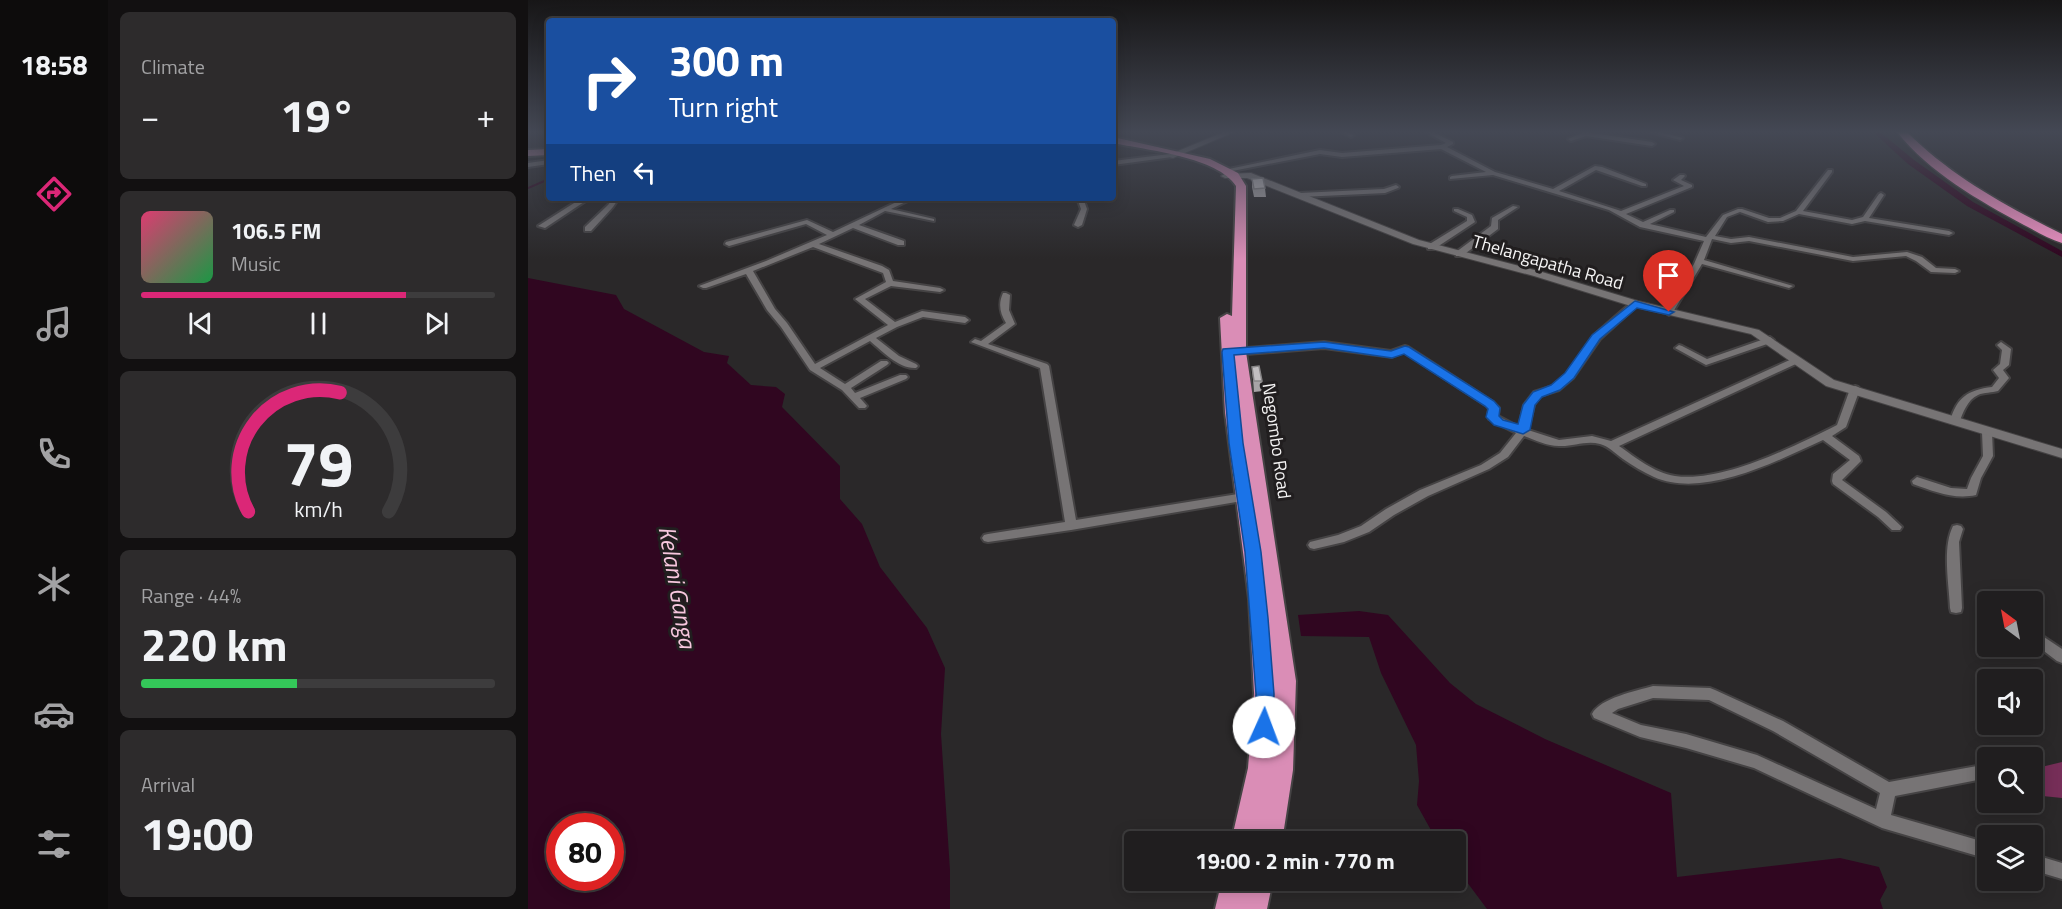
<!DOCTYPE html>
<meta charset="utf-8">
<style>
:root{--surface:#201e1f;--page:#2d2b2c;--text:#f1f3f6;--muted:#a2a2a4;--line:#3d3c3d;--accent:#db2777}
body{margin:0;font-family:"Titillium Web",sans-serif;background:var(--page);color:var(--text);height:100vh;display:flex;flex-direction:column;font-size:22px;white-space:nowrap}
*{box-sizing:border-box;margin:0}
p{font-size:20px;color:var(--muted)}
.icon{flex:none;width:33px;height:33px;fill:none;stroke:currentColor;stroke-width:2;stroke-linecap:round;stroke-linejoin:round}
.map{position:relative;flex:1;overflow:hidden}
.sheet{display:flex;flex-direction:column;gap:12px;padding:12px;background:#121011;width:420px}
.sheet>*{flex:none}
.guide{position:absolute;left:18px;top:18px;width:570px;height:183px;border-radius:6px;box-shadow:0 3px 15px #0003,0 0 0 2px var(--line);background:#1a4fa0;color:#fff;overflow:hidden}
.needle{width:39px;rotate:328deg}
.controls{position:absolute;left:1449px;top:591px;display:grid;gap:12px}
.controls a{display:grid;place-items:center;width:66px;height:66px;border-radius:6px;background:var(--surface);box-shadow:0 3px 15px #0003,0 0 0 2px var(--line);font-size:30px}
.speed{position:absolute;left:18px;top:813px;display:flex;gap:12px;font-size:30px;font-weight:700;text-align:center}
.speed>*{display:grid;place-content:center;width:78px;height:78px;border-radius:50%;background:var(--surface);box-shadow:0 3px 15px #0003,0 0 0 2px var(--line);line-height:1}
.speed .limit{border:9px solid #d22;background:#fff;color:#111}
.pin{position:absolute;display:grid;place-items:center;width:51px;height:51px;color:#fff;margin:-62px -26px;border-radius:50% 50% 50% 0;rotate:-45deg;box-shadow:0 0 6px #0007}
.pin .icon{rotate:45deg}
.me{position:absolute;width:66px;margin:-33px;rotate:2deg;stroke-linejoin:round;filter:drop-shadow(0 0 4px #0008)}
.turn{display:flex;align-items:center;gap:21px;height:126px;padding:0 24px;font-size:27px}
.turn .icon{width:78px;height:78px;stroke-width:2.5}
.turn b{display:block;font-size:42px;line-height:51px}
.then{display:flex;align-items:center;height:57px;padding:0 24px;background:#0003;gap:12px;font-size:22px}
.big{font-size:45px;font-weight:700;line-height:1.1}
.sheet .tile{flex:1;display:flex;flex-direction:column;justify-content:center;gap:9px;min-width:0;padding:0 21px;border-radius:9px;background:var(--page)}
.sheet .dial{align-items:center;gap:0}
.dial svg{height:156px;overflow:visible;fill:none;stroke:var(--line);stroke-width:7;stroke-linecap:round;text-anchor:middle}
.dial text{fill:var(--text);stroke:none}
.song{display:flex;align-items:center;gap:18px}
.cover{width:72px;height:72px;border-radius:9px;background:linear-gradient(135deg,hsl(340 70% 55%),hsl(140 70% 35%))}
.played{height:6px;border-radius:3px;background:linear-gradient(90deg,var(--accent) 75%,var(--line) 75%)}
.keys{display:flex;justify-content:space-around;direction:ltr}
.heat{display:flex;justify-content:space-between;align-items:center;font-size:33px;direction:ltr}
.charge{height:9px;border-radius:4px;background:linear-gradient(90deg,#34c759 44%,var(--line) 0)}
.trip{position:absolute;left:596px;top:831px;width:342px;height:60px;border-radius:6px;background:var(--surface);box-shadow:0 3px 15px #0003,0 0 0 2px var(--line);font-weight:700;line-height:60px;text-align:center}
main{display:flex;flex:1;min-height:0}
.menu{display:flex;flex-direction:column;width:108px;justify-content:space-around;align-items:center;background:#0d0c0c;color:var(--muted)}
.menu .icon{width:42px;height:42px}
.menu .current{color:var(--accent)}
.menu b{font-size:27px;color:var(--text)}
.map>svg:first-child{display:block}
.green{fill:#762e58}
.water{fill:#300620;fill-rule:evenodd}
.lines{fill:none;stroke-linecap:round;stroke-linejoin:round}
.stream{stroke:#300620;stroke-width:2}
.canal{fill:#300620;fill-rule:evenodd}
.minor-casing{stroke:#454344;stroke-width:4}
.tertiary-casing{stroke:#454344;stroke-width:2}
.primary-casing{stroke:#454344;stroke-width:4}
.trunk-casing{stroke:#454344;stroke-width:4}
.motorway-casing{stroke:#454344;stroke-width:3}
.minor{fill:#777475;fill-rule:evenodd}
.tertiary{fill:#777475;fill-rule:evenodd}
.primary{fill:#c187a6;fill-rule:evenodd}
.trunk{fill:#da8db6;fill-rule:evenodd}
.motorway{fill:#f393c6;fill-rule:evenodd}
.wall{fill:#a7a4a6}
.building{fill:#c2bfc1;stroke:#888687;stroke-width:1.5}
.route{fill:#1a73e8;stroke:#114b97;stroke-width:1.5}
.labels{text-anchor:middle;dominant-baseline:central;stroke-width:6;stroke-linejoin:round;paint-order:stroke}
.street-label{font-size:18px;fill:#f5f4f4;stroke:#211e1f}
.near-water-label{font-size:24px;font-style:italic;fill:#f7c7de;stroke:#211e1f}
</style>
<main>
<nav class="menu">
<b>18:58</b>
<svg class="icon current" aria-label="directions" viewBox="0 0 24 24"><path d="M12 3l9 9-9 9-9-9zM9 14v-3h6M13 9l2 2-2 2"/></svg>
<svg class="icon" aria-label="music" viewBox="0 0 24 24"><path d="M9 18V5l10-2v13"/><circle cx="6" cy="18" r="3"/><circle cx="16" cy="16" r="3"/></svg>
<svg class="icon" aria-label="phone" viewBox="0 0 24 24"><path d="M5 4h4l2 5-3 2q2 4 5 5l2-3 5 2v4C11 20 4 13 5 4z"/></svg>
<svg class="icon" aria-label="climate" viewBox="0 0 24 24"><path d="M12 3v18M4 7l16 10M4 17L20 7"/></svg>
<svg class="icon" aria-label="car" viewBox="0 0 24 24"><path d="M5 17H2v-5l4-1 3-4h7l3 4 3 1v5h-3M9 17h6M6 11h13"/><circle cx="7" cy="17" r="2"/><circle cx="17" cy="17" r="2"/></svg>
<svg class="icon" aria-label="filters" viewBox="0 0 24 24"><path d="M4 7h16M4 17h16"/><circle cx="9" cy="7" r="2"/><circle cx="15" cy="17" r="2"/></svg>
</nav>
<section class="sheet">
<div class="tile"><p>Climate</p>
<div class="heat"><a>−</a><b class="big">19°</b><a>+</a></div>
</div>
<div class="tile">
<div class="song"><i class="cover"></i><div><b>106.5 FM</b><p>Music</p></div></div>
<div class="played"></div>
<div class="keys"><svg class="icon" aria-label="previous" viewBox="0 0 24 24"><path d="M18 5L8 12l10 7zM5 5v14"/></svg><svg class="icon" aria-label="pause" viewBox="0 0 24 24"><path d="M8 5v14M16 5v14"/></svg><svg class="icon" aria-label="next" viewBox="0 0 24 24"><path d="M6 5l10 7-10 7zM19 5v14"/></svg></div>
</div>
<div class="tile dial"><svg viewBox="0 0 100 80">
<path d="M14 69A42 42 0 1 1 86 69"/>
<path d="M14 69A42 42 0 0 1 61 8" stroke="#db2777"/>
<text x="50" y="56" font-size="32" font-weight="700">79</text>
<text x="50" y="72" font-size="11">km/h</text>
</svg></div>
<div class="tile"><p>Range · 44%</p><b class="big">220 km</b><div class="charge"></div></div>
<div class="tile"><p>Arrival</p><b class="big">19:00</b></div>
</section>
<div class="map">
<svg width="1534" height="909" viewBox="0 0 1534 909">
<rect width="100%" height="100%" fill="#2a2829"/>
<path class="green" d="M1534,762V798L1505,795V769Z"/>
<path class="water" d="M0,278L88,295L96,309L176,352L201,356L199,363L223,385L248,387L257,394L254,407L312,466V499L334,524L352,567L399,628L417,668L413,734L422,870V909H0ZM32,826H82V878H32Z
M831,611L860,615L922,683L948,704L1017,739L1143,793L1149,877L1312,858L1351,867L1359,887L1352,900L1355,909H959L927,866V842L909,841L889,805L891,781L888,745L853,673L841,637L773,636L770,615Z"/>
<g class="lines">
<path class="stream" d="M0,188L21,179"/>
<path class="canal" d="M1345,132H1352L1386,160L1445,202L1534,251V257L1439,206L1380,164Z"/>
<g class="minor-casing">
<path id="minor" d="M813,132H820L826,135L823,137Z
M898,132H905L925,142V144L919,147L967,172L1025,189L1067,166L1074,167L1118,184V186H1114L1068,170L1031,191L1093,211L1156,186L1145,180L1152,175H1156L1157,176L1153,180L1164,185V187L1098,214L1115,222L1142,210H1146V212L1122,224L1178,237L1195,215L1210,209H1214L1241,218H1252L1268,211L1300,170H1304V172L1275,211L1324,220L1335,217L1351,194L1353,193L1356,195L1341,218L1421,231L1425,233L1421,235L1337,221L1324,224L1271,214L1255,221L1240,222L1212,212L1199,217L1187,236L1203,239L1221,237L1325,257L1379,252L1394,257L1408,268L1427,269L1431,271L1427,273L1403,272L1388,261L1378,256L1325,261L1221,241L1203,243L1184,239L1176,260L1265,286L1261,288L1174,264L1145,312L1141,315L1137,312L1166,264L1176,241L1112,227L1081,210L965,175L922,179V177L924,176L958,172L913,149L814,157L792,154L699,172L696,170L792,150L814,153L913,145L918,143Z
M1057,132L1124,142L1127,144L1124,146L1058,136L1043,141L1040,139Z
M1122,132H1132L1155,138L1152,140Z
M642,154L645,156L644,157L585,165V161Z
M21,160V164L0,167V163Z
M868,185L871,187L870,188L857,193L772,197L769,195L772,193L856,189Z
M54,198H62L17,228L10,226Z
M85,198H91L85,207L63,231H57V227L80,205Z
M377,198H386L363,209L406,219V221L357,211L331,225L376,241V245H370L325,228L291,244L354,266L361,270L365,281L412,288L416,290L412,292L363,286L337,299L367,322L394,311L437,317L441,320L437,323L395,317L369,327L348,338L371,356L388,364L390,366L388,368C371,369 354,351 342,341L292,368L317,384L353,361H359L361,363L359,365L323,388L327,393L372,375H378L380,377L378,379L332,398L339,406L337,408H331L314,390L282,370L253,327L239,310L218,274L178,288H175L171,286L238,261L299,235L278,224L201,246L197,244L198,242L279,220L305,232ZM285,247L355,273L358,282L327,299L360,325L287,364L259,323L247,309L225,271Z
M549,198H555L559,209L554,225L550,227L546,225L553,209Z
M985,206L990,207L970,220V229L934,256H928V252L963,226L964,218Z
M926,209H930L944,215L947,222L906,249H900V245L939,221V217L926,211Z
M475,293H478L482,295L481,310L487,324L460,344L519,364L521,366L548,520L716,493L722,497L720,500L543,530L460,542L456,541L454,538L456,535L460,534L537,522L512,368L443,342L447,339L453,341L478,323C472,313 470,304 475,293Z
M1104,302H1107L1111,304L1072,339L1045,378L1031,390L1012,396L1006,405L1000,430L1031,440L1064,436L1083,441L1264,359H1270L1272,361L1270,363L1091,446C1107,457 1126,473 1147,476C1194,483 1267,446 1309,425L1322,389L1327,386L1330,387L1332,389L1318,427L1304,436L1331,456L1333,461L1314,480L1358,512L1374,527L1372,530H1364L1350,517L1305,484L1304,481L1305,474L1322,460L1295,440C1249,461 1176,499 1126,477C1115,472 1105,466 1095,459C1087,453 1080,446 1072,444C1058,440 1044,447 1031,446C1019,446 1007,440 996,436L980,457L961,469L900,496L866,515L841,532L816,542L786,549L782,548L780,545L782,542L810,535L833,526L858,509L892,490L953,465L972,453L988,433L961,419L960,417L961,409L959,406L876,352L864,357L796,348L706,355L702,352L706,349L796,342L863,351L877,346L880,347L965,402L971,408L970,416L991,427L996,405L1006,392L1025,386L1039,374L1066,335Z
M1242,337L1246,340L1245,342L1178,365L1147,348L1151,345L1154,346L1179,359Z
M1473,342L1483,349L1481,365L1475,370L1481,378L1470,391C1464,393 1456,392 1450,395C1439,400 1435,413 1431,423H1423L1422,421C1429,397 1440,390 1464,387L1471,378L1465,370L1472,364L1474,350L1469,345Z
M1459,429L1464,432L1465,456L1453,478L1448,495C1426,500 1405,491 1385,484L1384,481L1389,477L1423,488L1439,489L1443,478L1455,456L1454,432Z
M1429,525L1433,526L1435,529L1431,542L1434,608L1433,612L1428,613L1423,612L1422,608C1421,584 1414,548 1425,526Z
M1504,629L1534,649V663L1529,661L1504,642Z
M1125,686L1182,688L1187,690L1255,721L1361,782L1460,764V778L1367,796L1363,815L1460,843V859L1354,828L1226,768L1158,748L1112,737L1066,718L1064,714C1072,698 1108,691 1125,686ZM1125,698L1181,700L1245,731L1352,793L1348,809L1229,755L1158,734L1113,725L1084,713L1090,709Z
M1504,854L1534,863V879L1504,870Z"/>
</g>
<g class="tertiary-casing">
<path id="tertiary" d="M696,132H706L645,158L638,156Z
M723,173L891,240L1014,272L1110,301L1231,330L1306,380L1534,449V458L1298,386L1223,334L1103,306L1006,276L885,244L719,178H697L693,176L697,174Z"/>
</g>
<g class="primary-casing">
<path id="primary" d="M21,149V155L0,156V150Z"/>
</g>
<g class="trunk-casing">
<path id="trunk" d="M585,137L682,159L710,173L718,186V352L768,681L765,770L754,842H703L720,768L726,693L721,599L697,412L692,318L699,314L704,316L708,186C690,157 618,150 585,143Z
M694,880H745L739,909H687Z"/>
</g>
<g class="motorway-casing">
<path id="motorway" d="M1369,132H1379C1424,177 1478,206 1534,234V243C1521,239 1508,231 1496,225C1450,200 1402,173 1369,132Z"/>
</g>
<use href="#minor" class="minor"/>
<use href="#tertiary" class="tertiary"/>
<use href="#primary" class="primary"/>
<use href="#trunk" class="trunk"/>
<use href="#motorway" class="motorway"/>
</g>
<path class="wall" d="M724,179L737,188L738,197H726L724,187Z
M724,367L734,381L735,391L726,392Z"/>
<path class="building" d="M735,178L737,188L726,189L724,179Z
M731,366L734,381H726L724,367Z"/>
<linearGradient id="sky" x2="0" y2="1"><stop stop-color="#171617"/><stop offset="0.51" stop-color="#444854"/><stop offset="1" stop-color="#444854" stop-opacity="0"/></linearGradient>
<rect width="1534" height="259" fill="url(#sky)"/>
<path class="route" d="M1107,301L1146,312L1141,315L1109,308L1072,339L1046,378L1032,390L1014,397L1007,405L1002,430L995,434L966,425L958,417L960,409L957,406L876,354L864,358L796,348L706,355L715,443L733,552L740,618L746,694L745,727L742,733L736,736L729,733L726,727L728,694L717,552L701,443L694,352L695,349L796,342L863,351L877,346L881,347L966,401L972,408L971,416L975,420L990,424L995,405L1005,392L1023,385L1037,373L1064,335Z"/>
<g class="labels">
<g class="street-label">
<text transform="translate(1020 262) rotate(16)">Thelangapatha Road</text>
<text transform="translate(749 441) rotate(82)">Negombo Road</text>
</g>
<g class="near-water-label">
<text transform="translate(150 587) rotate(80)">Kelani Ganga</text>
</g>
</g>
</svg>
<div class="controls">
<a><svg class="needle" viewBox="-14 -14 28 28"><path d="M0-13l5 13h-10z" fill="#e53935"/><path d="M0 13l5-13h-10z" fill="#a2a2a4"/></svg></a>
<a><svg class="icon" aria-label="sound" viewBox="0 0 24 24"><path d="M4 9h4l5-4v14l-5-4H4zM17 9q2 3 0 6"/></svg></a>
<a><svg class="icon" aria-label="search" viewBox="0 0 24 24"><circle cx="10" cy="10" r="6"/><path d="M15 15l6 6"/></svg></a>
<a><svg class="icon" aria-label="layers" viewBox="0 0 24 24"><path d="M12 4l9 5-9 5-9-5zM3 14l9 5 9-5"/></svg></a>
</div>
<div class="speed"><div class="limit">80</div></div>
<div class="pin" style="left:1141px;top:312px;background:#d93025"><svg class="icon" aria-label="arrive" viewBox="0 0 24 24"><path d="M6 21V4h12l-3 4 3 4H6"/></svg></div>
<svg class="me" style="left:736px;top:727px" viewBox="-20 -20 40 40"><circle r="19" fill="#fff"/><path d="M0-13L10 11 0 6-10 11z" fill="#1a73e8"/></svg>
<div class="trip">19:00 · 2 min · 770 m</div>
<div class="guide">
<div class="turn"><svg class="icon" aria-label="right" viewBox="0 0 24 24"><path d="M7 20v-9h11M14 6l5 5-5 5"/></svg><div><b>300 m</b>Turn right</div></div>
<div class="then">Then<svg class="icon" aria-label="left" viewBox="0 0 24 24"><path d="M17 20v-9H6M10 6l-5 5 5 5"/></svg></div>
</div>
</div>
</main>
